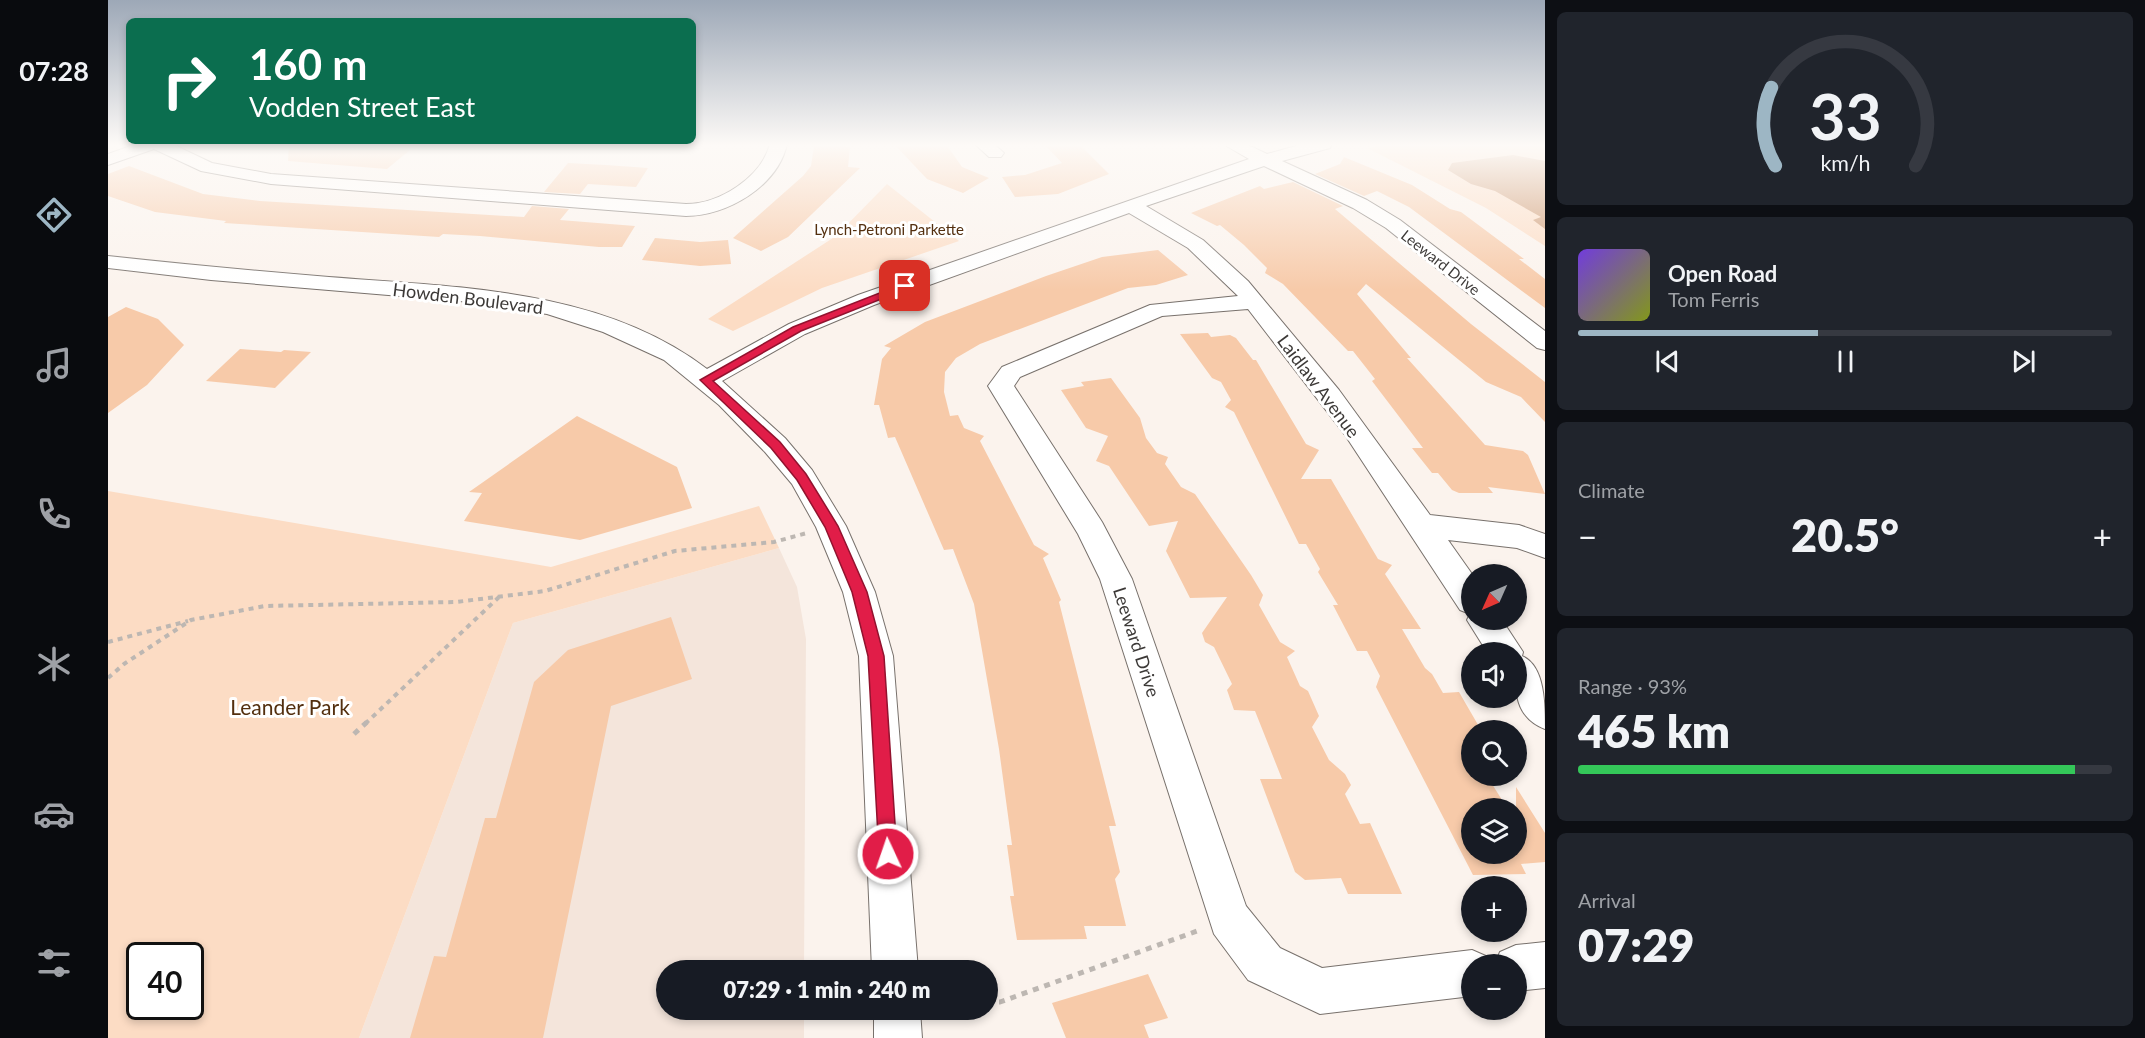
<!DOCTYPE html>
<meta charset="utf-8">
<style>
:root{--surface:#171b24;--page:#20242c;--text:#f1f3f6;--muted:#9ea1a6;--line:#363941;--accent:#9db6c4}
body{margin:0;font-family:Lato,sans-serif;background:var(--page);color:var(--text);height:100vh;display:flex;flex-direction:column;font-size:22px;white-space:nowrap}
*{box-sizing:border-box;margin:0}
p{font-size:20px;color:var(--muted)}
.icon{flex:none;width:33px;height:33px;fill:none;stroke:currentColor;stroke-width:2;stroke-linecap:round;stroke-linejoin:round}
.map{position:relative;flex:1;overflow:hidden}
.details{display:flex;flex-direction:column;gap:12px;padding:12px;background:#0d0f14;width:600px}
.details>*{flex:none}
.guide{position:absolute;left:18px;top:18px;width:570px;height:126px;border-radius:9px;box-shadow:0 3px 9px #0003;background:#0b6e4f;color:#fff;overflow:hidden}
.needle{width:39px;rotate:225deg}
.tools{position:absolute;left:1353px;top:564px;display:grid;gap:12px}
.tools a{display:grid;place-items:center;width:66px;height:66px;border-radius:50%;background:var(--surface);box-shadow:0 3px 9px #0003;font-size:30px}
.speed{position:absolute;left:18px;top:942px;display:flex;gap:12px;font-size:30px;font-weight:700;text-align:center}
.speed>*{display:grid;place-content:center;width:78px;height:78px;border-radius:50%;background:var(--surface);box-shadow:0 3px 9px #0003;line-height:1}
.speed .limit{border:3px solid #111;border-radius:9px;background:#fff;color:#111}
.pin{position:absolute;display:grid;place-items:center;width:51px;height:51px;color:#fff;margin:-26px;border-radius:12px;box-shadow:0 3px 9px #0006}
.me{position:absolute;width:66px;margin:-33px;rotate:357deg;stroke-linejoin:round;filter:drop-shadow(0 0 4px #0008)}
.turn{display:flex;align-items:center;gap:21px;height:126px;padding:0 24px;font-size:27px}
.turn .icon{width:78px;height:78px;stroke-width:2.5}
.turn b{display:block;font-size:42px;line-height:51px}
.big{font-size:45px;font-weight:800;line-height:1.1}
.details .tile{flex:1;display:flex;flex-direction:column;justify-content:center;gap:9px;min-width:0;padding:0 21px;border-radius:9px;background:var(--page)}
.details .dial{align-items:center;gap:0}
.dial svg{height:156px;overflow:visible;fill:none;stroke:var(--line);stroke-width:7;stroke-linecap:round;text-anchor:middle}
.dial text{fill:var(--text);stroke:none}
.song{display:flex;align-items:center;gap:18px}
.cover{width:72px;height:72px;border-radius:9px;background:linear-gradient(135deg,hsl(260 70% 55%),hsl(70 70% 35%))}
.played{height:6px;border-radius:3px;background:linear-gradient(90deg,var(--accent) 45%,var(--line) 45%)}
.keys{display:flex;justify-content:space-around;direction:ltr}
.heat{display:flex;justify-content:space-between;align-items:center;font-size:33px;direction:ltr}
.charge{height:9px;border-radius:4px;background:linear-gradient(90deg,#34c759 93%,var(--line) 0)}
.trip{position:absolute;left:548px;top:960px;width:342px;height:60px;border-radius:30px;background:var(--surface);box-shadow:0 3px 9px #0003;font-weight:800;line-height:60px;text-align:center}
main{display:flex;flex:1;min-height:0}
.tab-bar{display:flex;flex-direction:column;width:108px;justify-content:space-around;align-items:center;background:#090b0e;color:var(--muted)}
.tab-bar .icon{width:42px;height:42px}
.tab-bar .selected{color:var(--accent)}
.tab-bar b{font-size:27px;color:var(--text)}
.map>svg:first-child{display:block}
.built{fill:#f4e5db}
.green{fill:#fcdcc4;fill-rule:evenodd}
.water{fill:#cc966e}
.building{fill:#f7caa9}
.lines{fill:none;stroke-linecap:round;stroke-linejoin:round}
.minor-casing{stroke:#78716c;stroke-width:2}
.path-far1{stroke:#bdb7b2;stroke-width:4;stroke-dasharray:5 5;stroke-linecap:butt}
.path{stroke:#bdb7b2;stroke-width:5;stroke-dasharray:6 6;stroke-linecap:butt}
.minor{fill:#fff;fill-rule:evenodd}
.route{fill:#e11d48;stroke:#92132f;stroke-width:1.5}
.labels{text-anchor:middle;dominant-baseline:central;stroke-width:6;stroke-linejoin:round;paint-order:stroke}
.far-park-label{font-size:15px;fill:#532f0f;stroke:#fff}
.far-street-label{font-size:15px;fill:#3c3937;stroke:#fff}
.street-label{font-size:18px;fill:#3c3937;stroke:#fff}
.near-park-label{font-size:21px;fill:#532f0f;stroke:#fff}
</style>
<main>
<nav class="tab-bar">
<b>07:28</b>
<svg class="icon selected" aria-label="directions" viewBox="0 0 24 24"><path d="M12 3l9 9-9 9-9-9zM9 14v-3h6M13 9l2 2-2 2"/></svg>
<svg class="icon" aria-label="music" viewBox="0 0 24 24"><path d="M9 18V5l10-2v13"/><circle cx="6" cy="18" r="3"/><circle cx="16" cy="16" r="3"/></svg>
<svg class="icon" aria-label="phone" viewBox="0 0 24 24"><path d="M5 4h4l2 5-3 2q2 4 5 5l2-3 5 2v4C11 20 4 13 5 4z"/></svg>
<svg class="icon" aria-label="climate" viewBox="0 0 24 24"><path d="M12 3v18M4 7l16 10M4 17L20 7"/></svg>
<svg class="icon" aria-label="car" viewBox="0 0 24 24"><path d="M5 17H2v-5l4-1 3-4h7l3 4 3 1v5h-3M9 17h6M6 11h13"/><circle cx="7" cy="17" r="2"/><circle cx="17" cy="17" r="2"/></svg>
<svg class="icon" aria-label="filters" viewBox="0 0 24 24"><path d="M4 7h16M4 17h16"/><circle cx="9" cy="7" r="2"/><circle cx="15" cy="17" r="2"/></svg>
</nav>
<div class="map">
<svg width="1437" height="1038" viewBox="0 0 1437 1038">
<rect width="100%" height="100%" fill="#fbf3ed"/>
<path class="built" d="M671,548L689,587L698,639L696,970H558V1010H696V1038H251L405,623Z"/>
<path class="green" d="M1288,144H1437V246L1378,208L1259,148Z
M779,184L851,241L714,288L625,331L600,319L728,236Z
M0,491L443,567L651,506L671,548L405,623L251,1038H0ZM32,956H82V1006H32Z"/>
<path class="water" d="M1405,155L1437,161V229L1425,220L1433,217L1387,191L1363,184L1340,170L1344,163Z"/>
<path class="building" d="M181,144H219L302,150L279,169L180,161Z
M786,144H838L854,167L881,178L855,193L819,179Z
M936,144H971L1001,174L950,194L907,197L894,177L917,175L954,163Z
M706,146L742,147L740,167L752,168L680,237L653,251L625,238L695,176L703,166Z
M1236,157L1304,185L1342,209L1353,212L1416,259H1411L1437,279V308L1301,207L1269,191L1256,196L1207,174L1232,164Z
M460,163L498,165L540,168L528,187L480,184L472,194L436,192Z
M21,166L95,194L152,201L416,217L424,206L461,209L452,220L527,226L514,247H491L372,236L335,234L331,237L116,223L118,221L47,212L0,196V174Z
M1185,182L1235,206L1227,209L1363,324L1437,382V422L1413,397L1378,382L1258,284L1249,294L1303,358H1299L1377,445L1415,451L1420,455L1437,494L1380,487L1385,493H1351L1344,490L1330,473H1324L1304,448H1315L1264,381L1267,379L1245,351H1240L1175,284L1157,273L1159,268L1136,245L1112,225L1109,226L1083,213L1152,186L1156,189Z
M547,238L592,242L620,240L623,264L592,266L534,260Z
M1050,250L1080,275L1048,285L1020,288L872,344L848,358L837,372L836,392L842,416L850,415L856,428L876,436L872,441L926,545L941,554L935,558L953,600L951,602L1008,826H1001L1012,872L1007,879L1018,926H976L979,939L909,940L902,896H906L899,845H904L891,749L866,604L845,549L836,550L787,437L780,438L771,405H766L774,359L783,348L776,346L817,322L938,276L994,257Z
M18,307L50,319L76,345L39,385L0,413V317Z
M1100,333L1103,337L1122,335L1128,338L1145,360H1148L1198,444L1211,450L1193,479H1223L1270,559L1284,565L1277,574L1313,629H1294L1317,668L1324,674L1335,693L1351,692L1373,730H1364V776H1379L1399,808H1364V854H1407L1408,857V787L1437,833V862L1413,864L1418,874L1365,875L1268,687L1272,676L1259,651H1249L1225,605H1230L1210,572L1212,569L1198,544H1191L1126,412L1117,407L1123,400L1113,382L1104,378L1072,334Z
M132,349L173,352L176,350L203,352L167,388L98,381Z
M1003,378L1032,418L1038,438L1049,453L1060,457L1057,464L1073,487L1087,494L1143,575L1155,595L1151,605L1172,642L1187,651L1179,657L1192,686L1200,691L1211,716L1204,727L1221,760L1237,774L1243,785L1237,794L1252,824L1262,823L1294,894H1240L1233,878L1197,880L1187,872L1152,779H1174L1147,711L1126,710L1119,690L1124,684L1106,647L1097,642L1094,633L1119,597L1082,598L1058,551L1070,521L1041,526L1001,466L988,461L1000,436L978,428L953,390L976,386L973,382Z
M469,416L569,467L584,508L472,540L356,521L374,493L361,492Z
M563,617L584,679L503,706L435,1038H302L326,956L338,957L377,818H388L426,682L460,650Z
M1040,974L1060,1018L1036,1025L1041,1038H958L944,1003Z"/>
<g class="lines">
<g class="minor-casing">
<path id="minor" d="M28,144H64L104,163L163,174L578,204C611,204 653,178 662,144H679C670,186 619,216 578,216L163,184L93,171L46,149L0,165V154Z
M867,144H886L896,153L893,157H881Z
M1115,144H1138L1159,154L1195,144H1224L1222,148L1174,161L1259,200L1292,220L1437,331V350L1429,348L1278,228L1245,208L1156,166L1038,206L1095,240L1140,281L1231,390L1322,515L1411,525L1437,534V558L1409,548L1340,540L1364,574V620H1394L1415,652L1414,656C1437,666 1437,704 1437,729C1402,715 1408,684 1408,652H1379L1359,620L1362,614L1352,610L1237,435L1140,309L1054,316L912,377L906,386L994,522L1024,579L1138,906L1172,948L1214,968L1364,950L1380,957L1383,964H1364V996L1212,1014L1140,980L1106,934L992,579L970,534L880,386L894,367L1042,305L1130,296L1080,248L1021,213L766,305L697,334L614,381L677,438L704,470L738,526L767,592L785,656L810,970H764L751,656L735,592L708,527L684,484L657,452L611,405L556,360L495,332L439,314L352,301L103,280L0,268V256C74,264 147,271 221,277C347,287 494,288 599,369L681,324L750,295L1141,159Z
M1437,942V988L1408,991V964H1387L1392,952L1408,945Z
M766,1010H812L814,1038H766Z"/>
</g>
<path class="path-far1" d="M0,642L80,621
M0,678L16,664L83,620L157,606L348,602L437,591L567,551L666,542L699,533
M257,724L391,597"/>
<path class="path" d="M246,734L259,722
M879,1002H892L1092,930"/>
<use href="#minor" class="minor"/>
</g>
<linearGradient id="sky" x2="0" y2="1"><stop stop-color="#9da8b7"/><stop offset="0.5" stop-color="#fdfaf7"/><stop offset="1" stop-color="#fdfaf7" stop-opacity="0"/></linearGradient>
<rect width="1437" height="290" fill="url(#sky)"/>
<path class="route" d="M797,283L802,286L801,288L693,331L605,381L672,442L698,474L730,526L759,592L776,656L789,854L787,861L780,863L773,861L771,854L760,656L744,592L717,527L689,480L663,448L592,380L685,327Z"/>
<g class="labels">
<g class="far-park-label">
<text x="781" y="229">Lynch-Petroni Parkette</text>
</g>
<g class="far-street-label">
<text transform="translate(1333 262) rotate(38)">Leeward Drive</text>
</g>
<g class="street-label">
<text transform="translate(360 298) rotate(7)">Howden Boulevard</text>
<text transform="translate(1211 386) rotate(53)">Laidlaw Avenue</text>
<text transform="translate(1029 642) rotate(72)">Leeward Drive</text>
</g>
<g class="near-park-label">
<text x="182" y="706">Leander Park</text>
</g>
</g>
</svg>
<div class="tools">
<a><svg class="needle" viewBox="-14 -14 28 28"><path d="M0-13l5 13h-10z" fill="#e53935"/><path d="M0 13l5-13h-10z" fill="#9ea1a6"/></svg></a>
<a><svg class="icon" aria-label="sound" viewBox="0 0 24 24"><path d="M4 9h4l5-4v14l-5-4H4zM17 9q2 3 0 6"/></svg></a>
<a><svg class="icon" aria-label="search" viewBox="0 0 24 24"><circle cx="10" cy="10" r="6"/><path d="M15 15l6 6"/></svg></a>
<a><svg class="icon" aria-label="layers" viewBox="0 0 24 24"><path d="M12 4l9 5-9 5-9-5zM3 14l9 5 9-5"/></svg></a>
<a>+</a>
<a>−</a>
</div>
<div class="speed"><div class="limit">40</div></div>
<div class="pin" style="left:797px;top:286px;background:#d93025"><svg class="icon" aria-label="arrive" viewBox="0 0 24 24"><path d="M6 21V4h12l-3 4 3 4H6"/></svg></div>
<svg class="me" style="left:780px;top:854px" viewBox="-20 -20 40 40"><circle r="17" fill="#e11d48" stroke="#fff" stroke-width="3"/><path d="M0-11L8 9 0 5-8 9z" fill="#fff"/></svg>
<div class="trip">07:29 · 1 min · 240 m</div>
<div class="guide">
<div class="turn"><svg class="icon" aria-label="right" viewBox="0 0 24 24"><path d="M7 20v-9h11M14 6l5 5-5 5"/></svg><div><b>160 m</b>Vodden Street East</div></div>
</div>
</div>
<section class="details">
<div class="tile dial"><svg viewBox="0 0 100 80">
<path d="M14 69A42 42 0 1 1 86 69"/>
<path d="M14 69A42 42 0 0 1 12 29" stroke="#9db6c4"/>
<text x="50" y="56" font-size="32" font-weight="700">33</text>
<text x="50" y="72" font-size="11">km/h</text>
</svg></div>
<div class="tile">
<div class="song"><i class="cover"></i><div><b>Open Road</b><p>Tom Ferris</p></div></div>
<div class="played"></div>
<div class="keys"><svg class="icon" aria-label="previous" viewBox="0 0 24 24"><path d="M18 5L8 12l10 7zM5 5v14"/></svg><svg class="icon" aria-label="pause" viewBox="0 0 24 24"><path d="M8 5v14M16 5v14"/></svg><svg class="icon" aria-label="next" viewBox="0 0 24 24"><path d="M6 5l10 7-10 7zM19 5v14"/></svg></div>
</div>
<div class="tile"><p>Climate</p>
<div class="heat"><a>−</a><b class="big">20.5°</b><a>+</a></div>
</div>
<div class="tile"><p>Range · 93%</p><b class="big">465 km</b><div class="charge"></div></div>
<div class="tile"><p>Arrival</p><b class="big">07:29</b></div>
</section>
</main>
